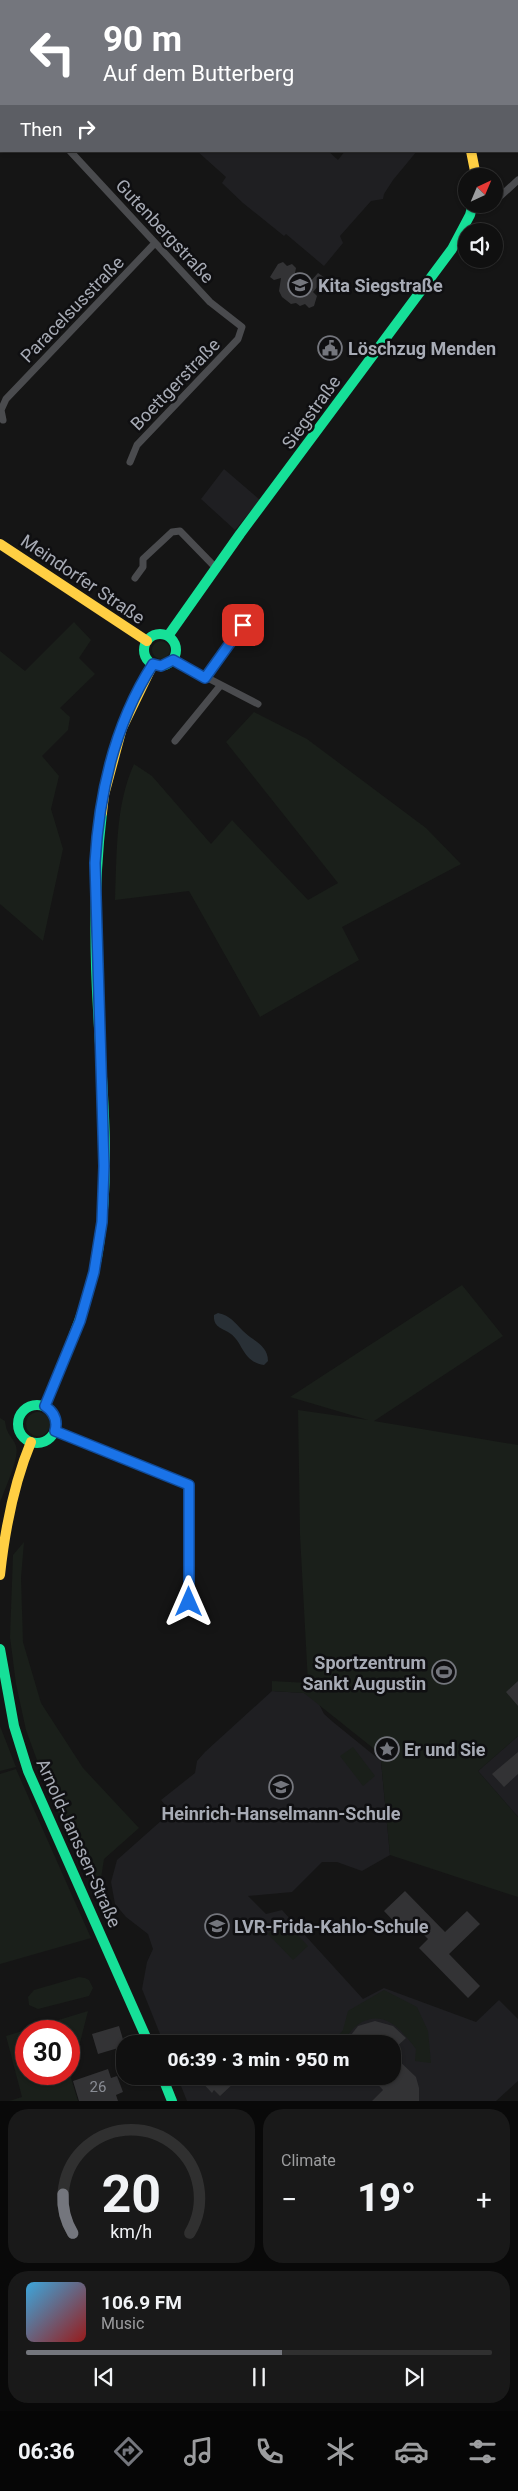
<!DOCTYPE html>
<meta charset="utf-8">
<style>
:root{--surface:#101010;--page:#191919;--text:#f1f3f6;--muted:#9c9d9f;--line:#303030;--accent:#74767d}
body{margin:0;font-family:Roboto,sans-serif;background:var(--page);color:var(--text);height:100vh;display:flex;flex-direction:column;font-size:19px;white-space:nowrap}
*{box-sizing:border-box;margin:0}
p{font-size:16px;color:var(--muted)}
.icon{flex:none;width:28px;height:28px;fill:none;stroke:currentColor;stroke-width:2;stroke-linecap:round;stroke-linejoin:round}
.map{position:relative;height:2101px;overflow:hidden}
.details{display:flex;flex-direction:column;gap:8px;padding:8px;background:#090909;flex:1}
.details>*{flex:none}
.top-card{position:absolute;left:0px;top:0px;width:519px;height:152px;box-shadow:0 1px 4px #0004,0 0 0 1px var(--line);background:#74767d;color:#fff;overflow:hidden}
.needle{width:32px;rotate:44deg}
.fabs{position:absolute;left:458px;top:168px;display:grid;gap:10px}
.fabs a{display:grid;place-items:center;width:45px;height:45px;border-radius:50%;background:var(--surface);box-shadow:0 1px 4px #0004,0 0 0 1px var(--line);font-size:25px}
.speed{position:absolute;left:15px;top:2020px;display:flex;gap:10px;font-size:25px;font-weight:700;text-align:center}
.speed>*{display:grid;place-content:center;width:65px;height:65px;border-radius:50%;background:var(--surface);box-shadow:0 1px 4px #0004,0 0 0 1px var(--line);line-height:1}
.speed .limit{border:8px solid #d22;background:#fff;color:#111}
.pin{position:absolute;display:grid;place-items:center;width:42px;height:42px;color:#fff;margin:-21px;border-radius:10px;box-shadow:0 2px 8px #0006}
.me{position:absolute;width:55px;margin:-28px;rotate:0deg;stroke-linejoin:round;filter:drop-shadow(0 0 4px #0008)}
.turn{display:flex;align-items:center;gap:18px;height:105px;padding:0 20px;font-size:22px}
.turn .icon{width:65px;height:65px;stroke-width:2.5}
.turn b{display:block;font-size:35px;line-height:42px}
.then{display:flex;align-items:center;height:48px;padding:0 20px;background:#0003;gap:10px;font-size:19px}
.big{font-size:38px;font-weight:800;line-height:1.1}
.details .card{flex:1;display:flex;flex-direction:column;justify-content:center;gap:8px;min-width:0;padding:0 18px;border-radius:20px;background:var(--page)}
.details .dial{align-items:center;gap:0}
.dial svg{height:130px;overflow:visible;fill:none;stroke:var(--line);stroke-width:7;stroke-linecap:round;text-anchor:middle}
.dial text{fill:var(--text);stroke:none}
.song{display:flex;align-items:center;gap:15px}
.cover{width:60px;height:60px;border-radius:8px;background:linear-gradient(135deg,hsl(200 70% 55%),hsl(0 70% 35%))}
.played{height:5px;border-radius:2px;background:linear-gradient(90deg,var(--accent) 55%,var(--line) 55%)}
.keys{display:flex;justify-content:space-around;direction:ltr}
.heat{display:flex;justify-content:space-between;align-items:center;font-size:28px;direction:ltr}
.details .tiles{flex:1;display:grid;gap:8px;grid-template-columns:1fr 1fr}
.card:last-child{grid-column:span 2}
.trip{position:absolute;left:116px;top:2035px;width:285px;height:50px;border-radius:20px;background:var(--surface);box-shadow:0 1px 4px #0004,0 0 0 1px var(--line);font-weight:800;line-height:50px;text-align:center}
.tabs{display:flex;height:80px;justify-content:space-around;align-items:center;background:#060606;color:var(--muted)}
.tabs .icon{width:35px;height:35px}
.tabs .selected{color:var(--accent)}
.tabs b{font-size:22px;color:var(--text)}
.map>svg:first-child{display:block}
.built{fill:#1f1f22}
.green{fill:#1a1f1a;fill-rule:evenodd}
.water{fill:#293036}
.building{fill:#333335}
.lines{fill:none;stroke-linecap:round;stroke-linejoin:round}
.street{stroke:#4a4b4e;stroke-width:7}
.fast{stroke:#16e098;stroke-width:10}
.slow{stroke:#ffcf43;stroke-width:10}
.route-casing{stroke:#114b97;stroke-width:12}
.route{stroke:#1a73e8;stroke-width:9}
.labels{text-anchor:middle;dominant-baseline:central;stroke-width:5;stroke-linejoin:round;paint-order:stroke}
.number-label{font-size:15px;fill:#8a8d95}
.street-label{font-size:18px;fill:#a7abb5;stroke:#0f0f11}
.poi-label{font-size:18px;font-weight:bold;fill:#a7abb5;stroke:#0f0f11;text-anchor:start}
</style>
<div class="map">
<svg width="518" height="2101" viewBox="0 0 518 2101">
<rect width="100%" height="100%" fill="#151515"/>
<path class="built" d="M197,151H328L338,160L345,151H417L393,180L384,194L383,199L371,201L340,236L343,243L324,266L286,234L284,236L243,203L222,183L226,177Z
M224,469L260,500L235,530L201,499Z
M272,1691L304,1693L318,1702L324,1714L333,1722L381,1761L390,1855L362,1871L337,1862H322L292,1892L248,1896L266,1914L282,1910L363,1999L384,1988L476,2022L499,2000L518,2019V2081L496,2101H187L177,2076H392V2044H164L142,1989L147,1962L153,1949L148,1934L126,1917L115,1904L111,1882L117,1860L171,1812L161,1800L195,1773L197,1761L205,1752Z
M518,1736V1817L478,1771Z"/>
<path class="green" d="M74,622L91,640L79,658L95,674L60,708L70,717L68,730L42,756L59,776L51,809L63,849L43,941L0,904V651L25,671Z
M152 650a9 9 0 1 1 18 0a9 9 0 1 1-18 0Z
M254,712L307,739L426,828L461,864L342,927L359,960L260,1017L189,891L115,900C117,855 115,806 134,764L152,776L211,844L232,820L308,900L338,883L226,742Z
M462,1285L503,1336L374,1421L518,1445V1736L478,1771L518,1817V1897L390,1855L381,1761L383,1756L304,1693L272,1691V1681L308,1683L300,1535L298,1410L368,1420L290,1397Z
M26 1424a12 12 0 1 1 24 0a12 12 0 1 1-24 0Z
M0,1418L5,1421C7,1437 13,1436 16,1446C20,1458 4,1490 0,1503Z
M24,1542L21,1578L23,1642L41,1703L83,1768L139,1828L104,1859L99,1891L58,1812L38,1763L26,1730L16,1684L10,1637L13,1555Z
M0,1726L16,1767L0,1771Z
M353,1747L375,1776L363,1786L340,1756Z
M16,1769L91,1938L0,1964V1774Z
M283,1920L308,1946L293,1960L268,1934Z
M79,1977L85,1978L89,1980L93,1988L89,1996L38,2009L29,2005L28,1997L34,1990Z
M384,1990L417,2007L428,2031L431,2063L415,2061L416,2049C409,2040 401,2029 391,2023C371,2011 351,2025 343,2044H332L343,2030L348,2011Z
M88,2011L71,2078L78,2101H9L22,2097L6,2036ZM26,2031H69V2074H26Z"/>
<path class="water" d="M218,1313C231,1316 234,1322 243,1331C253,1341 268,1345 268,1361L264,1365C243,1362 243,1343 231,1334C223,1328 213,1328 214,1315Z"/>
<path class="building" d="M283,262L287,266L292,264L296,268L295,273L304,282L309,283L318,273L325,278L313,292L317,296L314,306L309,308L305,304L300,306L296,303L291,304L282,297L279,291L281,278L274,280L270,277L278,264Z
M518,1681V1706L506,1692Z
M518,1752V1774L504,1787L492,1774Z
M405,1891L445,1932L467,1911L480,1924L449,1954L480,1986L468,1998L419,1948L428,1939L412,1923L403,1931L384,1911Z
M375,2021L393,2026L406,2038L392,2051V2044H344L358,2026Z
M119,2026L125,2046L98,2054L92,2034Z
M392,2054L416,2077L419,2088V2101H372L383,2090L370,2076H392Z
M108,2069L111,2078L117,2076L123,2092L116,2095L118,2101H79L73,2081Z
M196,2076H216L220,2080L224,2076H230L235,2082L220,2096L214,2090L212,2093Z"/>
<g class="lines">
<path class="street" d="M313,1L314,0
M0,81L1,82
M0,118L1,117
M70,151L210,302L242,327L238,339L137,445L130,462
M494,202L518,180
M3,420L1,410L6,399L154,244
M135,578L143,567V559L172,532L180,531L216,568
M173,660L258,704
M205,678L252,612
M175,741L220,686
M55,1431L189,1485V1602"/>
<path class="fast" d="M467,1L468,0
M144 650a16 16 0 1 1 32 0a16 16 0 1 1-32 0Z
M168,636L240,534L452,249L470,215L473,204
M18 1424a19 19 0 1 1 38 0a19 19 0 1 1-38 0Z
M45,1406C66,1353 91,1302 99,1245C111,1168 102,1087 98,1010C94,944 94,879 102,813
M0,1649L14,1726L28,1771L149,2044
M162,2076L172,2101"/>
<path class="slow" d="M471,151L476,176
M0,544L147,641
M102,813L104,795L122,728L153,664
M0,1575C5,1529 13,1485 31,1442"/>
</g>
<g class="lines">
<g class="route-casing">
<path id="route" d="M189,1602V1485L55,1431C58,1420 54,1412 45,1406L80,1321L94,1272L102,1222L104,1166L95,863C99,793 115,723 153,664L161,666L173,660L205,678L243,625"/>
</g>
<use href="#route" class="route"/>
</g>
<defs>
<g id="school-ring" transform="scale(1.25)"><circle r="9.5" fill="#0f0f11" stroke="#74767d" stroke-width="1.5"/><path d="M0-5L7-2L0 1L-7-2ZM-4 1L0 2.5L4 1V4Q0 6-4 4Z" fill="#74767d"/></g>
<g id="civic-ring" transform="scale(1.25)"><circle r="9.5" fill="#0f0f11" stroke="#74767d" stroke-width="1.5"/><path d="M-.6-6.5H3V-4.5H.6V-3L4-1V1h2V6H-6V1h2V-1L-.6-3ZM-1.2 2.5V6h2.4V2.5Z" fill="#74767d"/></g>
<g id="stadium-ring" transform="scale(1.25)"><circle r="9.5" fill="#0f0f11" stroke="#74767d" stroke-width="1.5"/><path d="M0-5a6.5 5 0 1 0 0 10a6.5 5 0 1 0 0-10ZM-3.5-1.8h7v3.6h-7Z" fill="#74767d"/></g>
<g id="sight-ring" transform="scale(1.25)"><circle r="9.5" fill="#0f0f11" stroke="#74767d" stroke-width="1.5"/><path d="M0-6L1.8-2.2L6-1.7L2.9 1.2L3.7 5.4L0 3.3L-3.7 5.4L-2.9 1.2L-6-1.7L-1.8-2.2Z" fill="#74767d"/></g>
</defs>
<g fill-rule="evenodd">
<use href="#school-ring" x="300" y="285"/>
<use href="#civic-ring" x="330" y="348"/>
<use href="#stadium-ring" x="444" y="1672"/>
<use href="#sight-ring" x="387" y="1749"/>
<use href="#school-ring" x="281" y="1787"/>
<use href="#school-ring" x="217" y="1926"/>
</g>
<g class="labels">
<g class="number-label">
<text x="98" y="2087">26</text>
</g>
<g class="street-label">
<text transform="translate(165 231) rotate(47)">Gutenbergstraße</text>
<text transform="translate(72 309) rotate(-46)">Paracelsusstraße</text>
<text transform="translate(175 384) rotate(-46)">Boettgerstraße</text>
<text transform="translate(311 412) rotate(-54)">Siegstraße</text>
<text transform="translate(83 579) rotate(34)">Meindorfer Straße</text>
<text transform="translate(79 1843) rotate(66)">Arnold-Janssen-Straße</text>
</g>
<g class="poi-label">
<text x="318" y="285">Kita Siegstraße</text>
<text x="348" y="348">Löschzug Menden</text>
<text x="426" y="1662" text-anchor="end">Sportzentrum<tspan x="426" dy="21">Sankt Augustin</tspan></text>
<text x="404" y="1749">Er und Sie</text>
<text x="281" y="1813" text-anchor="middle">Heinrich-Hanselmann-Schule</text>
<text x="234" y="1926">LVR-Frida-Kahlo-Schule</text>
</g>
</g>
</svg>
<div class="fabs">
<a><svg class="needle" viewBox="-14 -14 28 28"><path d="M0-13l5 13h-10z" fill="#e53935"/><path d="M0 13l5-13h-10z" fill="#9c9d9f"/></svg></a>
<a><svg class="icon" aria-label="sound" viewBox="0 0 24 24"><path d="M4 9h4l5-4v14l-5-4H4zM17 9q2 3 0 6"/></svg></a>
</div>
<div class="speed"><div class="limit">30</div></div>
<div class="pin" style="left:243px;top:625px;background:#d93025"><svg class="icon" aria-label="arrive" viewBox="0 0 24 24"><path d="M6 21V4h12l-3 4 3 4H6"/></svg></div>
<svg class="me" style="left:189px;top:1602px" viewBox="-20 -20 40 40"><path d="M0-17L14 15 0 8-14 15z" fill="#1a73e8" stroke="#fff" stroke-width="4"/></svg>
<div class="trip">06:39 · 3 min · 950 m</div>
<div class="top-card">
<div class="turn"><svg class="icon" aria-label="left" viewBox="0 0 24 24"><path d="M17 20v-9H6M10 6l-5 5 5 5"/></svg><div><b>90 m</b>Auf dem Butterberg</div></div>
<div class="then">Then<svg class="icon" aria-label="right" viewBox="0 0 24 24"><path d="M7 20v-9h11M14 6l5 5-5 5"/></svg></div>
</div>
</div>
<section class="details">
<div class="tiles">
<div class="card dial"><svg viewBox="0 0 100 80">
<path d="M14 69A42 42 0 1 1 86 69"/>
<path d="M14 69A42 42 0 0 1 8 45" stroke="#74767d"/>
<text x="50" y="56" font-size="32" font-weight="700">20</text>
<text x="50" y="72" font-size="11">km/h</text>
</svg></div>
<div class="card"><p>Climate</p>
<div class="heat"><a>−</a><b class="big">19°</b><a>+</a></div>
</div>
<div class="card">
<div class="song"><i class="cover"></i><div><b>106.9 FM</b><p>Music</p></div></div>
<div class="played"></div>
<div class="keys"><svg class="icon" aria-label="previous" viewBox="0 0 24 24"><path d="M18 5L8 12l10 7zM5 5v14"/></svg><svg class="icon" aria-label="pause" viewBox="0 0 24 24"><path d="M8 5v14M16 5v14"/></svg><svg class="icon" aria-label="next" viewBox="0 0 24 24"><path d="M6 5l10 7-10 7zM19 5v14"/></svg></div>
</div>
</div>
</section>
<nav class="tabs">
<b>06:36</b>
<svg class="icon selected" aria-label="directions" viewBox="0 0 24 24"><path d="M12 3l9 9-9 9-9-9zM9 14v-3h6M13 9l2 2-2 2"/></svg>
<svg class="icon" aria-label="music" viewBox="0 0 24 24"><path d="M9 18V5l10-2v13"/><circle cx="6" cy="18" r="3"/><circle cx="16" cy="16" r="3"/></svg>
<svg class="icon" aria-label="phone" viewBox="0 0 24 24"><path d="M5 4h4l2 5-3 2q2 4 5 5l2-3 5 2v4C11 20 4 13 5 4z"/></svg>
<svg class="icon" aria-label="climate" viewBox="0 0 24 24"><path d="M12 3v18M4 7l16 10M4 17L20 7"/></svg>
<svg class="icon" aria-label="car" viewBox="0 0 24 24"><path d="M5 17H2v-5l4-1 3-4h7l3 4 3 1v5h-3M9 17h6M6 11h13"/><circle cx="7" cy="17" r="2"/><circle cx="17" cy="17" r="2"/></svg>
<svg class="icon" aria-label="filters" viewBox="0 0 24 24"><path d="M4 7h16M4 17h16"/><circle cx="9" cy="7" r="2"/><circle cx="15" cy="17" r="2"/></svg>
</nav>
